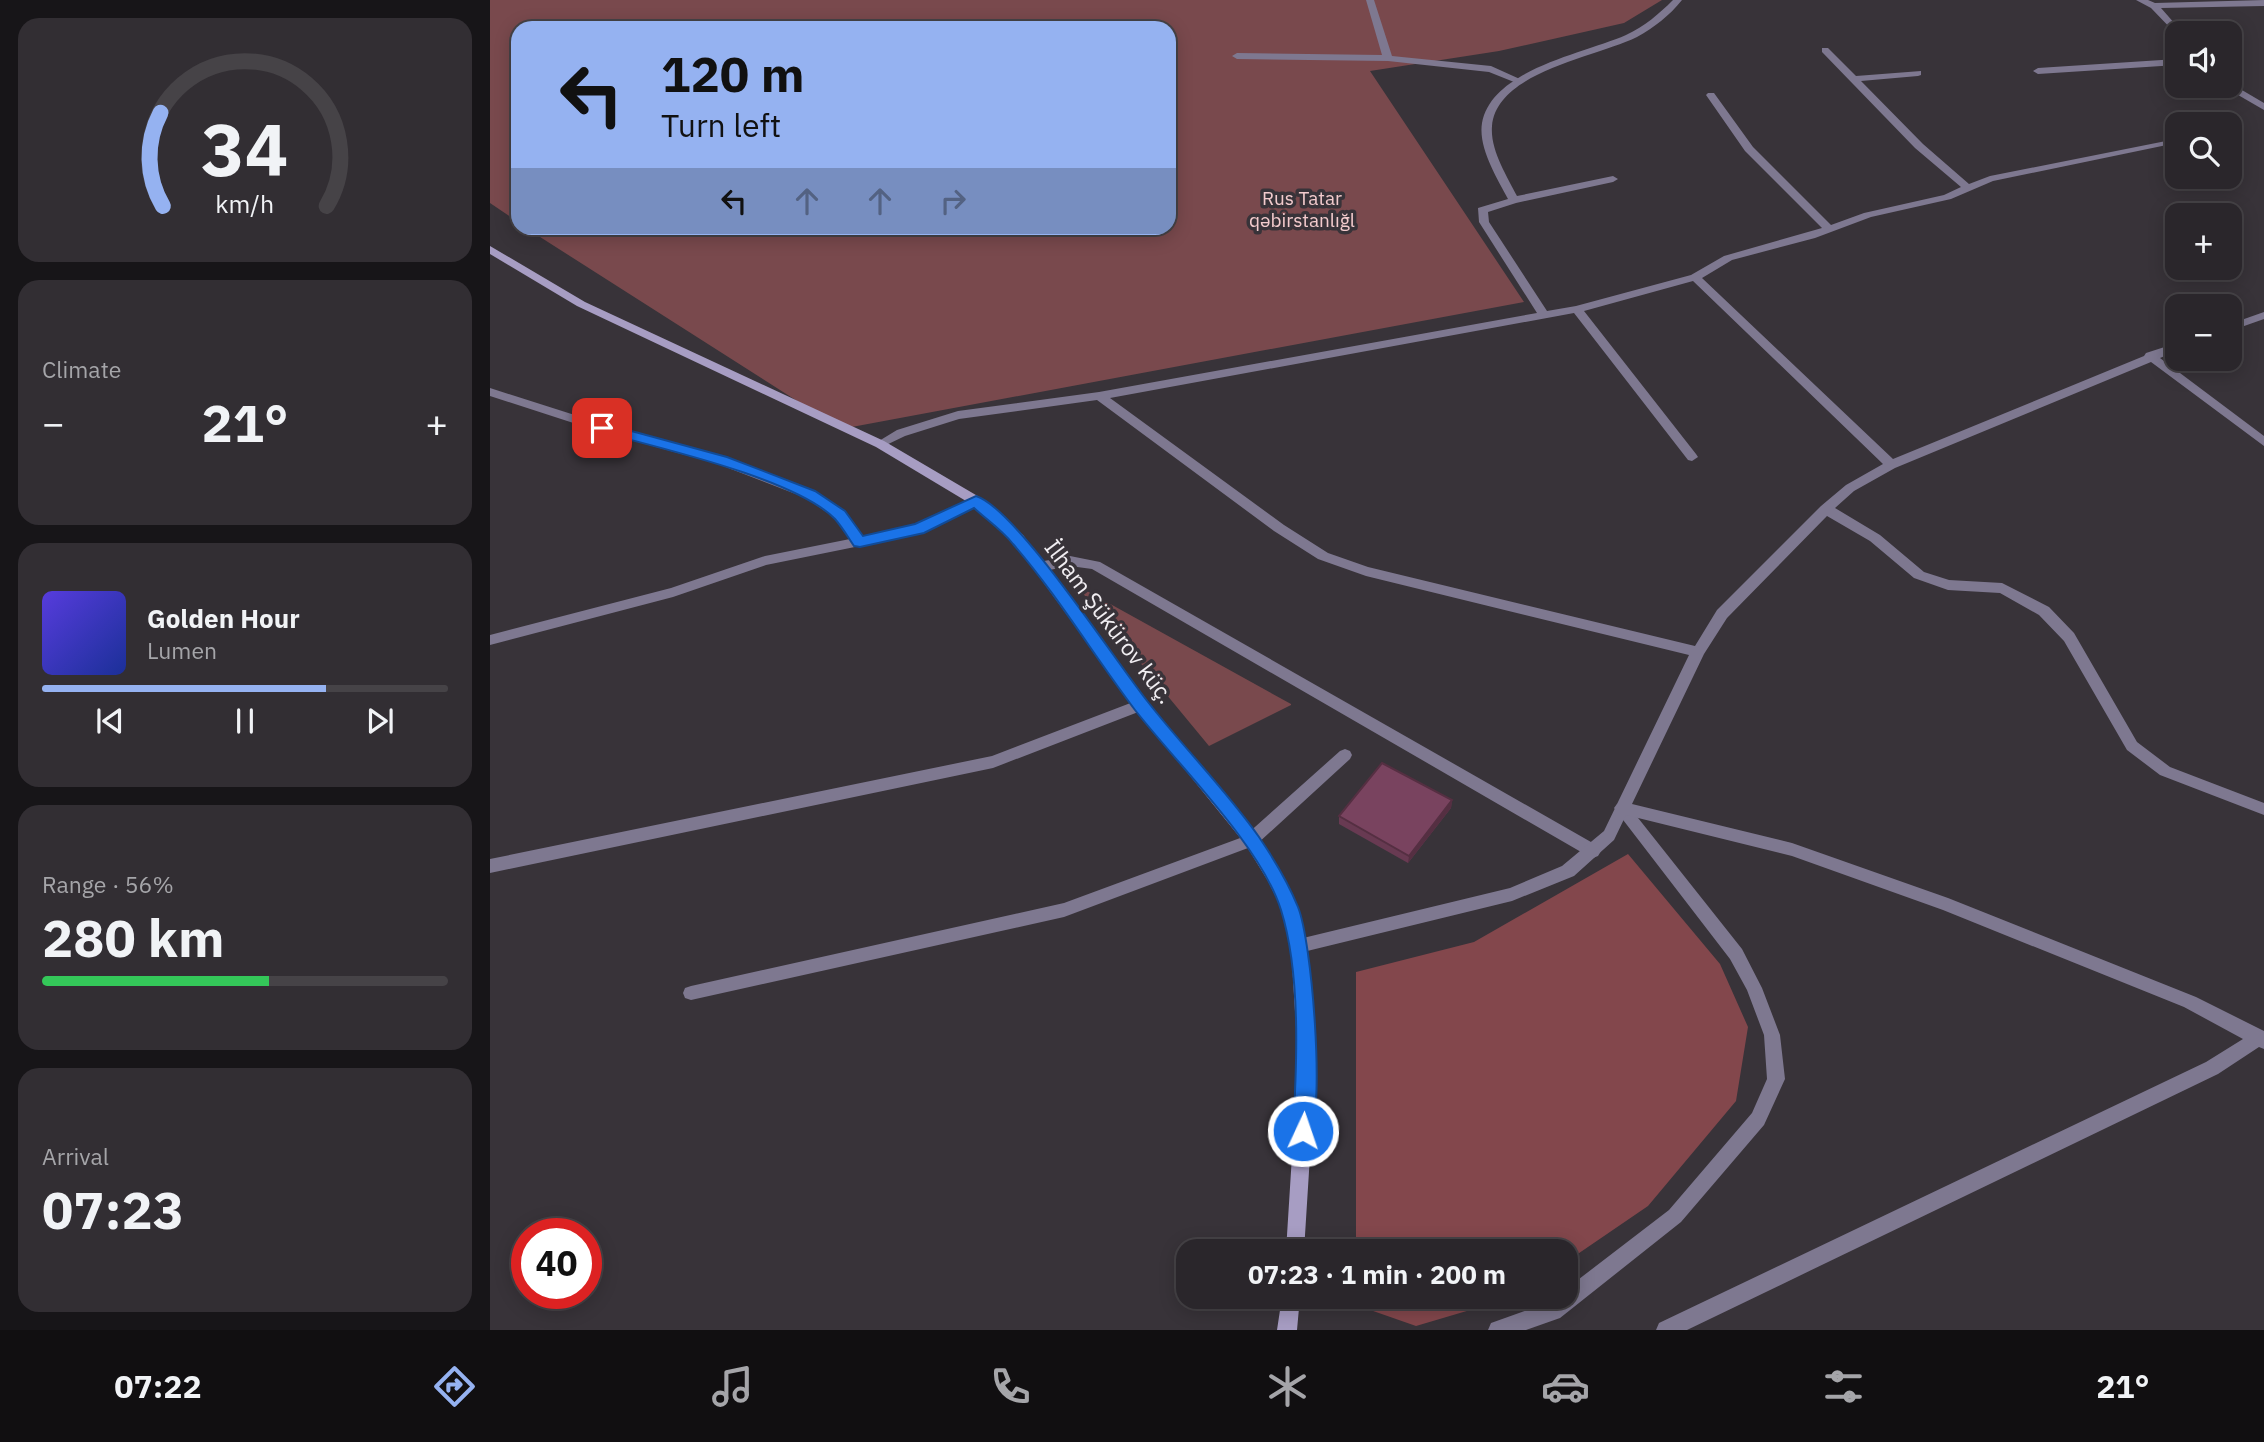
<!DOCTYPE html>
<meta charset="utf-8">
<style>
:root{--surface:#2a262b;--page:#322e33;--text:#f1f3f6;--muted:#a5a5a9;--line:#464347;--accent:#95b2f1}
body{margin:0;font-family:"IBM Plex Sans",sans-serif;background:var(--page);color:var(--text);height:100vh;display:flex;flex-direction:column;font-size:26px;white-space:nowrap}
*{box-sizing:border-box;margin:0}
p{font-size:23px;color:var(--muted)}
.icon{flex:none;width:38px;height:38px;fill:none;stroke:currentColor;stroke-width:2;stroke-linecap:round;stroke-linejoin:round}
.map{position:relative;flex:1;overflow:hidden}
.details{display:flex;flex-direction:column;gap:18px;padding:18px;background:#171518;width:490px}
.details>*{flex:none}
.top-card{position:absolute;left:21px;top:21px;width:665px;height:214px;border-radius:21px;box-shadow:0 4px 18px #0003,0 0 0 2px var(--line);background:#95b2f1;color:#111;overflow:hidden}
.controls{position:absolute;left:1675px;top:21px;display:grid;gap:14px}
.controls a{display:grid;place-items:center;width:77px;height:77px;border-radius:14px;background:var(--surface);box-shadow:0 4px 18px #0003,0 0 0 2px var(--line);font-size:35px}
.speed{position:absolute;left:21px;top:1218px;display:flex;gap:14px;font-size:35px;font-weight:700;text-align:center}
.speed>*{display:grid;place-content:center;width:91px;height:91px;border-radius:50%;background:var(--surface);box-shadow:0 4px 18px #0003,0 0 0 2px var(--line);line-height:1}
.speed .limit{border:10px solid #d22;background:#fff;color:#111}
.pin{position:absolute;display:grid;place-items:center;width:60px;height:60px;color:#fff;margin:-30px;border-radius:14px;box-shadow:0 4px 10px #0006}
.me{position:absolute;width:77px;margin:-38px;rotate:3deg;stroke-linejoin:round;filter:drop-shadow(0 0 5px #0008)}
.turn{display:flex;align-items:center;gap:24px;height:147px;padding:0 35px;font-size:32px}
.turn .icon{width:91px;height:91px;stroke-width:2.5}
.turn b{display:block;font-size:49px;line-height:60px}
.lanes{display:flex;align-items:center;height:66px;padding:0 35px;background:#0003;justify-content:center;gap:35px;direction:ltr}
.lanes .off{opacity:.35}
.big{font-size:52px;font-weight:700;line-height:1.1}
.details .tile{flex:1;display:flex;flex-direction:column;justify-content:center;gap:10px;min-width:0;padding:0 24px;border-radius:21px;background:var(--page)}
.details .dial{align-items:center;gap:0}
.dial svg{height:182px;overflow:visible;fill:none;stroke:var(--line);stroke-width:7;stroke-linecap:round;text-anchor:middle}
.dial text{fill:var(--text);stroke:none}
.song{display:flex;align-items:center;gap:21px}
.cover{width:84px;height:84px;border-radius:10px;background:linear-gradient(135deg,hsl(250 70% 55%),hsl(230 70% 35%))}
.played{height:7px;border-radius:4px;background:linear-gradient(90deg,var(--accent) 70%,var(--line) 70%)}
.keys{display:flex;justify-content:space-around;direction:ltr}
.heat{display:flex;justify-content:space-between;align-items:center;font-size:38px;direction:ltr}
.charge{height:10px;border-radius:5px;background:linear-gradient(90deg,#34c759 56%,var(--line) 0)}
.trip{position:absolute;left:686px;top:1239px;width:402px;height:70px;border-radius:21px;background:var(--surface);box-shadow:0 4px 18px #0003,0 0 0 2px var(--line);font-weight:700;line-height:70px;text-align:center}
.dock{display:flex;height:112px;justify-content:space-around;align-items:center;background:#110f11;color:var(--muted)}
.dock .icon{width:49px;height:49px}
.dock .selected{color:var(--accent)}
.dock b{font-size:32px;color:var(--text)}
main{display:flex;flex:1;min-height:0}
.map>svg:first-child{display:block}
.green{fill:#79494d}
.forest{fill:#83474c}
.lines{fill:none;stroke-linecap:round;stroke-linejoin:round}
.lane{fill:#7e7890;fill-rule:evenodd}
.street{fill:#7e7890;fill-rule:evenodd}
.secondary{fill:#a79dc3;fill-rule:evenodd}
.wall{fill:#683a52}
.shaded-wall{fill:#552f42}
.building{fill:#79435f;stroke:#552f42;stroke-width:2}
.route{fill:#1a73e8;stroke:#114b97;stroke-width:2}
.labels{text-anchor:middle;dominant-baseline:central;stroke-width:7;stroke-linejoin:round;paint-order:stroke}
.far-park-label{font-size:19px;fill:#f3cbcd;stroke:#383339}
.street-label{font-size:23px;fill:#f1eef2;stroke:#383339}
</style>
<main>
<section class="details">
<div class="tile dial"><svg viewBox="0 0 100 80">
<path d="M14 69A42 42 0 1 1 86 69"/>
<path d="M14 69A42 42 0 0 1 13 28" stroke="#95b2f1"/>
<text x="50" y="56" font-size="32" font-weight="700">34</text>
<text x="50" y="72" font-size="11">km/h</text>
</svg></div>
<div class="tile"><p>Climate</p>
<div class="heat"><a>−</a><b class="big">21°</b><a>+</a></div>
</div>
<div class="tile">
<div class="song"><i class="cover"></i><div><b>Golden Hour</b><p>Lumen</p></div></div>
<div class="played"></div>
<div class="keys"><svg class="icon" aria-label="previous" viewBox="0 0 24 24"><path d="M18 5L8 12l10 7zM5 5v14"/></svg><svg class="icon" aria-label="pause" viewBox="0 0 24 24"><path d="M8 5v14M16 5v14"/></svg><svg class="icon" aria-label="next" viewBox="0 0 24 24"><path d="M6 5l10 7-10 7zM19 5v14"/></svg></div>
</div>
<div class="tile"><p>Range · 56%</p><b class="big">280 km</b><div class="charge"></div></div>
<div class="tile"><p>Arrival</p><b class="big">07:23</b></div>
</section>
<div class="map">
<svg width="1774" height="1330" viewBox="0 0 1774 1330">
<rect width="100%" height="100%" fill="#383339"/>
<path class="green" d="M0,0H1172L1134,23L1009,51L880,71L1034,302L351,429L36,228H679V28H28V222L0,203Z
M586,585L801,704V705L719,746Z"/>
<path class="forest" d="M1138,854L1230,964L1258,1027L1246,1101L1158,1206L1076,1262V1251H866V972L984,942Z
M866,1297H1024L926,1326L866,1305Z"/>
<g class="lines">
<path class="lane" d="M876,0H884L902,56L1001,66L1032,80L1024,82L999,72L898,61L747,59L742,56L747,53L892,55Z
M580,556L610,562L1108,846L1111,851L1108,856L1103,858L1098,856L602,569L580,566L549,572L542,567L549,562Z
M855,749L860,751L862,755L860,759L766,845L761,846L756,845L753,840L756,835L850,751Z
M1132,802L1137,804L1252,949L1272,988L1290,1035L1295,1079L1274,1125L1191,1222L1070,1318L1036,1330H998L1001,1323L1057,1303L1066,1297H1076V1289L1179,1210L1262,1113L1277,1079L1274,1035L1257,990L1240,959L1127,812L1124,808L1127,804Z"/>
<path class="street" d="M1183,0H1192C1179,16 1165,27 1147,37C1107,57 1007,71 1002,126C1000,150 1017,176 1027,196L1123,176L1128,179L1123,182L1026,203L998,212L999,222L1057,311L1086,306L1201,275L1234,256L1332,228L1255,151L1216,95L1218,93H1224L1263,147L1341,225L1374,213L1454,195L1471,187L1425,148L1332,52V48H1338L1366,76L1431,71V75L1428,76L1371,81L1433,144L1479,184L1500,176L1676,141V145L1672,146L1503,181L1461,199L1381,217L1325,238L1242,260L1212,278L1403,459L1654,356L1656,353L1687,343V351L1670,358L1774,436V446L1661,362L1405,468L1364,491L1345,508L1390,535L1434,572L1459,580L1512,583L1559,607L1584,633L1647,742L1680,767L1774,803V815L1670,775L1637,750L1574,641L1549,615L1510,593L1458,590L1424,578L1380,541L1337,516L1237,618L1214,654L1142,804L1302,843L1458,898L1706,997L1774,1031V1049L1769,1047L1728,1074L1197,1330H1166L1169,1323L1716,1062L1753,1039L1694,1007L1453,910L1302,856L1136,815L1124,840L1084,876L1022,901L809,953L803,951L801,946L803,941L809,939L1020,888L1072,866L1114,831L1199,655L876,576L828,559L784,531L607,400L469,419L415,436L390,448L384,444L407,430L468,411L609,392L1047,313L989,222L988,208L1018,199C1007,178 988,148 992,123C1002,69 1093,54 1136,35C1155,26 1169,14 1183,0ZM1203,281L1393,464L1356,485L1331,506L1227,610L1205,646L878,567L838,553L794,525L620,398L1084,313L1198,460L1202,461L1208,457L1206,454L1094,311Z
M1646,0H1658L1665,3L1774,0V6L1671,8L1693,33H1687V35L1661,8Z
M1687,59V65L1548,74L1543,71L1548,68Z
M1740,83L1774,103V110L1736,88L1734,86H1740Z
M1774,312V319L1740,331V324Z
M0,388L116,425L236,458L324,492L355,512L373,536L426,525L481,498H491L492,501L491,504L429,534L276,565L183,597L0,645V635L181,588L275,556L360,539L345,518L316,498L228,464L108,431L0,396Z
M651,699L656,701L658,705L656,709L503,768L0,873V859L502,756Z
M761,834L766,835L769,840L766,845L574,917L201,1000L195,998L193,993L195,988L201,986L574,903Z"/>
<path class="secondary" d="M0,246L95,302L394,441L491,498L533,535L656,701L766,835L790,871L808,909L817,946L826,1060L814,1251H796L808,1060L801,946L792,909L778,881L756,845L646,709L523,541L481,504L386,447L87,306L0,254Z
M792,1297H810L807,1330H787Z"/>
</g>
<path class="wall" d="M962,800L961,808L918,863L849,824V816Z"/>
<path class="shaded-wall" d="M962,800L961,808L918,863L919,856Z"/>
<path class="building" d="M892,763L962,800L919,856L849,816Z"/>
<path class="route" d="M112,423L237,457L325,491L355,511L373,536L425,524L486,496C526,508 626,662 658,702C694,748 736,790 769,837C784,859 798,882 808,907C822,942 835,1105 820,1138L813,1141L806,1138L803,1131C807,1064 811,974 791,910C771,846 688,765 645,710C604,656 568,596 523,544C512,530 497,520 484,508L434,533L370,547L364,546C358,537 352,527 345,519C305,478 165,447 107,431L105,428Z"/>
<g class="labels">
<g class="far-park-label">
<text x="812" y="198">Rus Tatar<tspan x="812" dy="22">qəbirstanlığl</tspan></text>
</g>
<g class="street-label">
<text transform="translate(620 621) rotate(53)">İlham Şükürov küç.</text>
</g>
</g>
</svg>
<div class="controls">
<a><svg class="icon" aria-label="sound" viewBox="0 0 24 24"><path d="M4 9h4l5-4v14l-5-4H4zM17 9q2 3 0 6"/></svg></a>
<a><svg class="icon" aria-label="search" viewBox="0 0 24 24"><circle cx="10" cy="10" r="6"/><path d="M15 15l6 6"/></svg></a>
<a>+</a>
<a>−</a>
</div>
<div class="speed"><div class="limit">40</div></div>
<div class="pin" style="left:112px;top:428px;background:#d93025"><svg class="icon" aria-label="arrive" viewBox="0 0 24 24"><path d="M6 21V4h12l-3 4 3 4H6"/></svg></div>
<svg class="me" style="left:813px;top:1131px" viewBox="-20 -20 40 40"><circle r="17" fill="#1a73e8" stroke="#fff" stroke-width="3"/><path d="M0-11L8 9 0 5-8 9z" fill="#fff"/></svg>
<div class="trip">07:23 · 1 min · 200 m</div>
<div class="top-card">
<div class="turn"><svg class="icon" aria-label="left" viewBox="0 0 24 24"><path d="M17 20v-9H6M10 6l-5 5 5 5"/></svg><div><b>120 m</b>Turn left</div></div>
<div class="lanes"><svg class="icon" aria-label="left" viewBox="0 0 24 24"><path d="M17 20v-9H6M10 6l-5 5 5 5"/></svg><svg class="icon off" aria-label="ahead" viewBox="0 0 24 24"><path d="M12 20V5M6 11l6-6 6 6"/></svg><svg class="icon off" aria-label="ahead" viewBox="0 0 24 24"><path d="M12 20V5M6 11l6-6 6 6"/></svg><svg class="icon off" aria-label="right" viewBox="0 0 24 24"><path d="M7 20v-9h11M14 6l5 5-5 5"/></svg></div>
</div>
</div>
</main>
<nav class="dock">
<b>07:22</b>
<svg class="icon selected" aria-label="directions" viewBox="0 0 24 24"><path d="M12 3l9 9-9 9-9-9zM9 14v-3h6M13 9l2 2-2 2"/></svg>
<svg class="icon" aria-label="music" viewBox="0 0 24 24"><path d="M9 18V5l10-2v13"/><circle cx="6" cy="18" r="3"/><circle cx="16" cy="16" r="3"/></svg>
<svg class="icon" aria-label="phone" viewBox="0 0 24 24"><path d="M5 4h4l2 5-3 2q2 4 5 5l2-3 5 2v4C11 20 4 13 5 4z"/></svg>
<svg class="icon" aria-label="climate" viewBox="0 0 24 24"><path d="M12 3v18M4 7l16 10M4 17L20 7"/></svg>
<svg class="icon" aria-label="car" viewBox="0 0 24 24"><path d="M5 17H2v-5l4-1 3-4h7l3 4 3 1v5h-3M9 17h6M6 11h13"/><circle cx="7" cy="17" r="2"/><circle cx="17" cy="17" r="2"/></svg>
<svg class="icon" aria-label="filters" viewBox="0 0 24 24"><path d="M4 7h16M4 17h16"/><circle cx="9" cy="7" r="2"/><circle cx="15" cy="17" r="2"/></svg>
<b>21°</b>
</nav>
